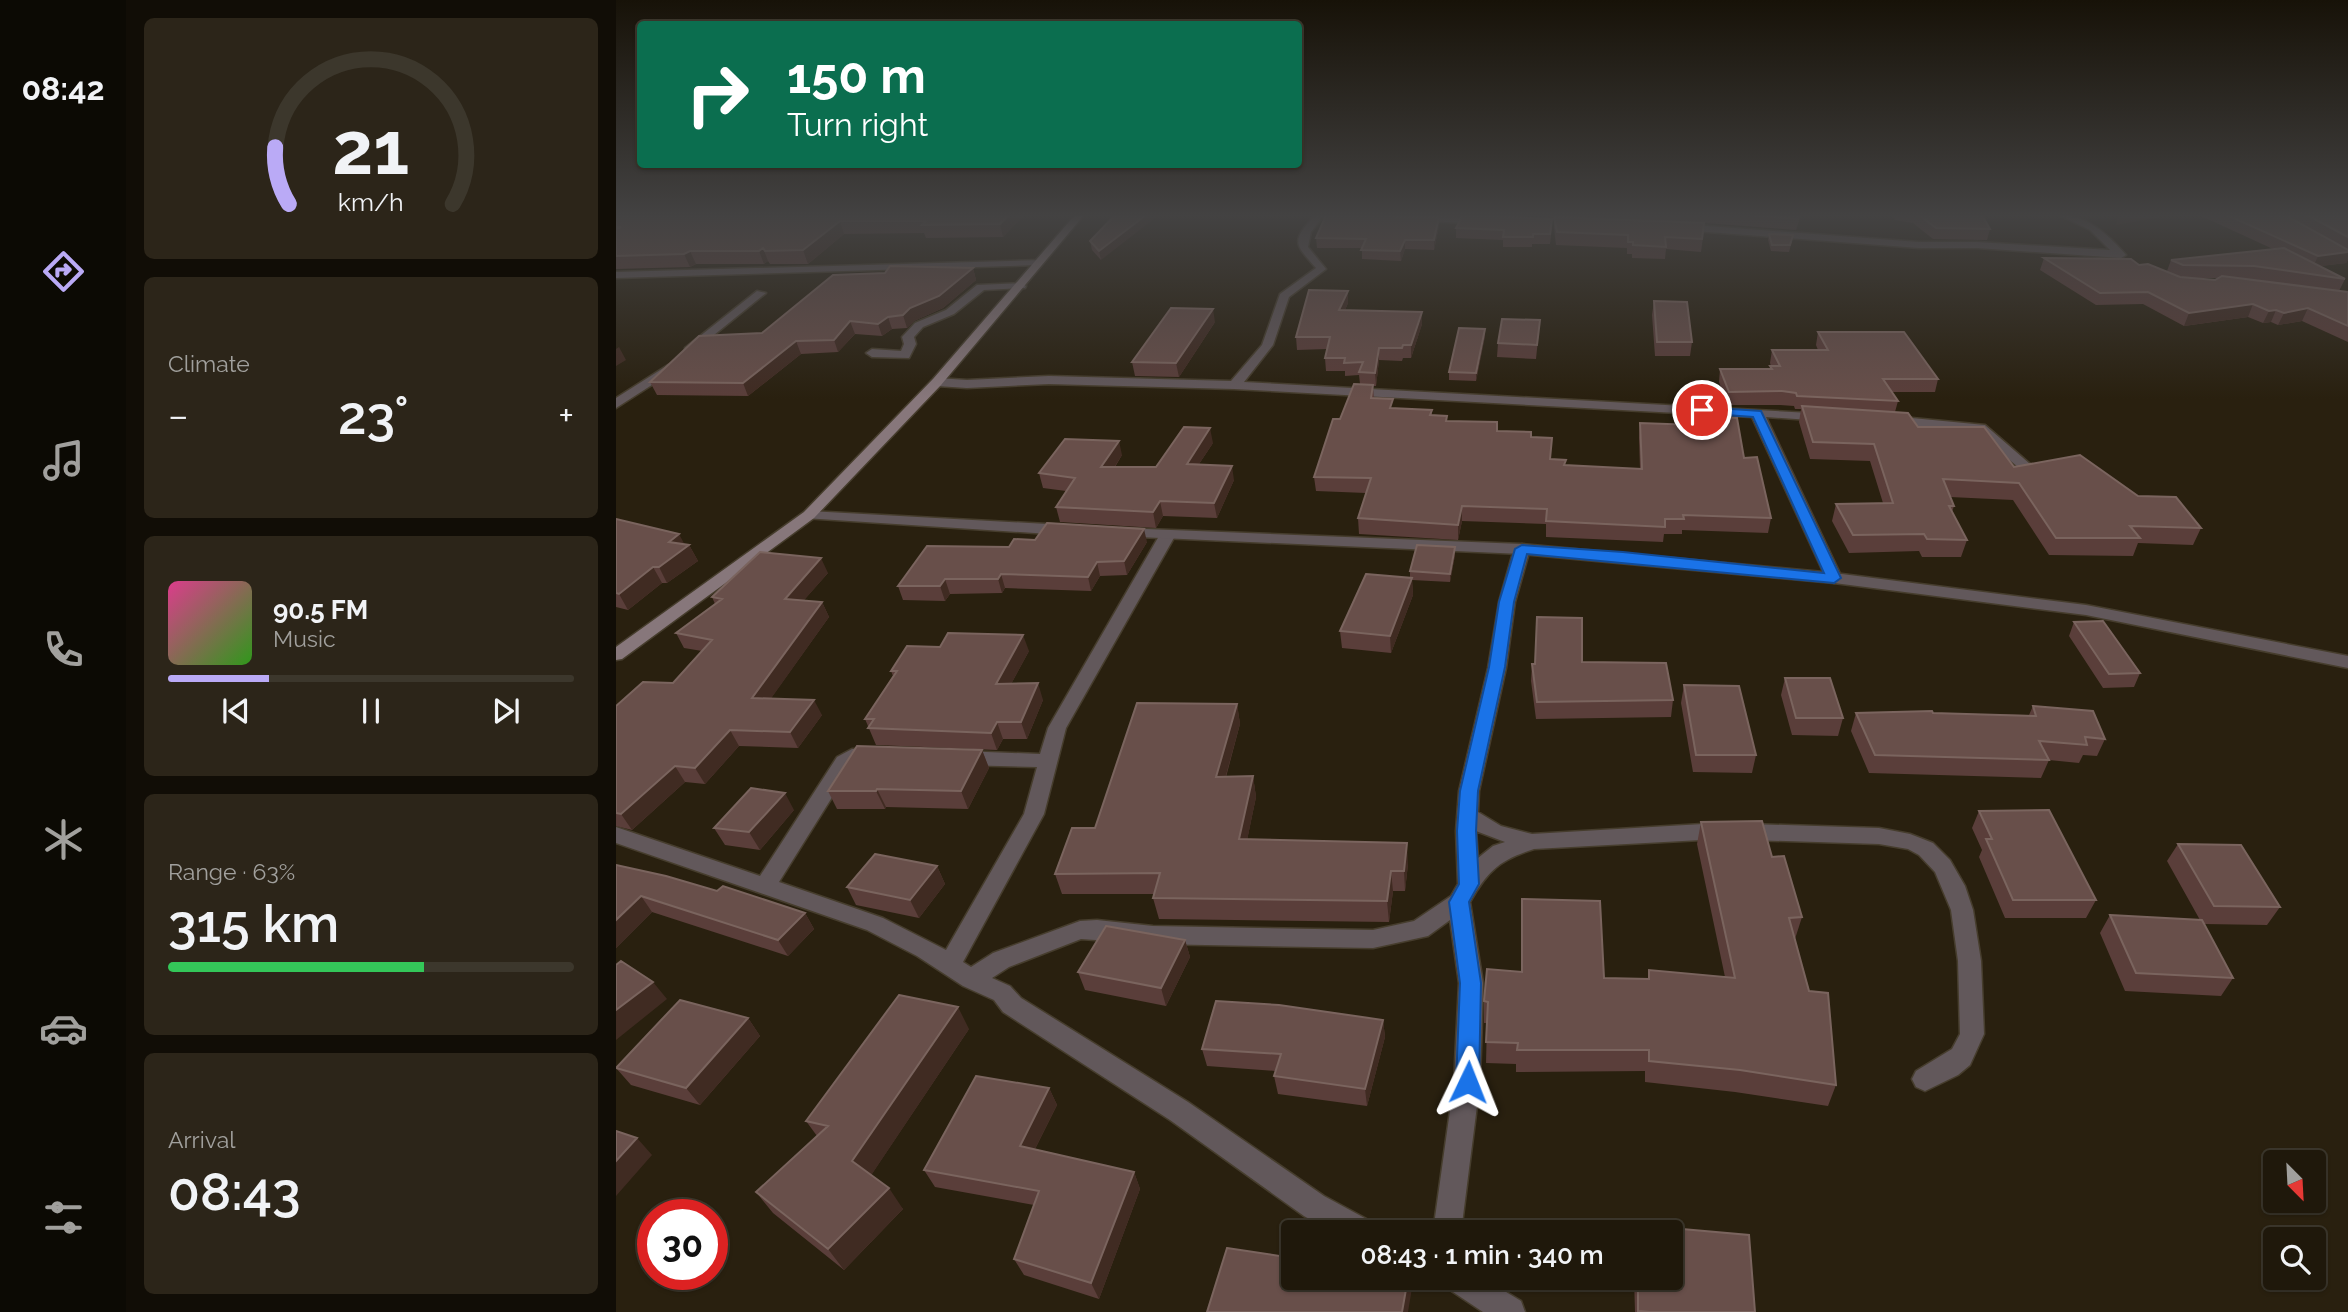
<!DOCTYPE html>
<meta charset="utf-8">
<style>
:root{--surface:#1f180b;--page:#2c2519;--text:#f1f3f6;--muted:#a1a09d;--line:#3c372c;--accent:#baaaf6}
body{margin:0;font-family:Raleway,sans-serif;background:var(--page);color:var(--text);height:100vh;display:flex;flex-direction:column;font-size:26px;white-space:nowrap}
*{box-sizing:border-box;margin:0}
p{font-size:23px;color:var(--muted)}
.icon{flex:none;width:38px;height:38px;fill:none;stroke:currentColor;stroke-width:2;stroke-linecap:round;stroke-linejoin:round}
.map{position:relative;flex:1;overflow:hidden}
.drawer{display:flex;flex-direction:column;gap:18px;padding:18px;background:#110d06;width:490px}
.drawer>*{flex:none}
.guide{position:absolute;left:21px;top:21px;width:665px;height:147px;border-radius:7px;box-shadow:0 2px 5px #0004,0 0 0 2px var(--line);background:#0b6e4f;color:#fff;overflow:hidden}
.needle{width:46px;rotate:156deg}
.tools{position:absolute;left:1647px;top:1150px;display:grid;gap:14px}
.tools a{display:grid;place-items:center;width:63px;height:63px;border-radius:7px;background:var(--surface);box-shadow:0 2px 5px #0004,0 0 0 2px var(--line);font-size:35px}
.speed{position:absolute;left:21px;top:1199px;display:flex;gap:14px;font-size:35px;font-weight:700;text-align:center}
.speed>*{display:grid;place-content:center;width:91px;height:91px;border-radius:50%;background:var(--surface);box-shadow:0 2px 5px #0004,0 0 0 2px var(--line);line-height:1}
.speed .limit{border:10px solid #d22;background:#fff;color:#111}
.pin{position:absolute;display:grid;place-items:center;width:60px;height:60px;color:#fff;margin:-30px;border:4px solid #fff;border-radius:50%;box-shadow:0 2px 7px #0007}
.me{position:absolute;width:77px;margin:-38px;rotate:2deg;stroke-linejoin:round;filter:drop-shadow(0 0 5px #0008)}
.turn{display:flex;align-items:center;gap:24px;height:147px;padding:0 35px;font-size:32px}
.turn .icon{width:91px;height:91px;stroke-width:2.5}
.turn b{display:block;font-size:49px;line-height:60px}
.big{font-size:52px;font-weight:600;line-height:1.1}
.drawer .tile{flex:1;display:flex;flex-direction:column;justify-content:center;gap:10px;min-width:0;padding:0 24px;border-radius:10px;background:var(--page)}
.drawer .dial{align-items:center;gap:0}
.dial svg{height:182px;overflow:visible;fill:none;stroke:var(--line);stroke-width:7;stroke-linecap:round;text-anchor:middle}
.dial text{fill:var(--text);stroke:none}
.song{display:flex;align-items:center;gap:21px}
.cover{width:84px;height:84px;border-radius:10px;background:linear-gradient(135deg,hsl(330 70% 55%),hsl(110 70% 35%))}
.played{height:7px;border-radius:4px;background:linear-gradient(90deg,var(--accent) 25%,var(--line) 25%)}
.keys{display:flex;justify-content:space-around;direction:ltr}
.heat{display:flex;justify-content:space-between;align-items:center;font-size:38px;direction:ltr}
.charge{height:10px;border-radius:5px;background:linear-gradient(90deg,#34c759 63%,var(--line) 0)}
.trip{position:absolute;left:665px;top:1220px;width:402px;height:70px;border-radius:7px;background:var(--surface);box-shadow:0 2px 5px #0004,0 0 0 2px var(--line);font-weight:600;line-height:70px;text-align:center}
main{display:flex;flex:1;min-height:0}
.tab-bar{display:flex;flex-direction:column;width:126px;justify-content:space-around;align-items:center;background:#0c0a04;color:var(--muted)}
.tab-bar .icon{width:49px;height:49px}
.tab-bar .current{color:var(--accent)}
.tab-bar b{font-size:32px;color:var(--text)}
.map>svg:first-child{display:block}
.lines{fill:none;stroke-linecap:round;stroke-linejoin:round}
.minor-casing{stroke:#463d2d;stroke-width:3}
.tertiary-casing{stroke:#463d2d;stroke-width:3}
.secondary-casing{stroke:#463d2d;stroke-width:3}
.minor{fill:#62585b;fill-rule:evenodd}
.tertiary{fill:#62585b;fill-rule:evenodd}
.secondary{fill:#87777b;fill-rule:evenodd}
.wall{fill:#5a3e3a;fill-rule:evenodd}
.shaded-wall{fill:#402b22}
.building{fill:#684f4a;stroke:#7a645e;stroke-width:2}
.route{fill:#1a73e8;stroke:#114b97;stroke-width:2}
</style>
<main>
<nav class="tab-bar">
<b>08:42</b>
<svg class="icon current" aria-label="directions" viewBox="0 0 24 24"><path d="M12 3l9 9-9 9-9-9zM9 14v-3h6M13 9l2 2-2 2"/></svg>
<svg class="icon" aria-label="music" viewBox="0 0 24 24"><path d="M9 18V5l10-2v13"/><circle cx="6" cy="18" r="3"/><circle cx="16" cy="16" r="3"/></svg>
<svg class="icon" aria-label="phone" viewBox="0 0 24 24"><path d="M5 4h4l2 5-3 2q2 4 5 5l2-3 5 2v4C11 20 4 13 5 4z"/></svg>
<svg class="icon" aria-label="climate" viewBox="0 0 24 24"><path d="M12 3v18M4 7l16 10M4 17L20 7"/></svg>
<svg class="icon" aria-label="car" viewBox="0 0 24 24"><path d="M5 17H2v-5l4-1 3-4h7l3 4 3 1v5h-3M9 17h6M6 11h13"/><circle cx="7" cy="17" r="2"/><circle cx="17" cy="17" r="2"/></svg>
<svg class="icon" aria-label="filters" viewBox="0 0 24 24"><path d="M4 7h16M4 17h16"/><circle cx="9" cy="7" r="2"/><circle cx="15" cy="17" r="2"/></svg>
</nav>
<section class="drawer">
<div class="tile dial"><svg viewBox="0 0 100 80">
<path d="M14 69A42 42 0 1 1 86 69"/>
<path d="M14 69A42 42 0 0 1 8 44" stroke="#baaaf6"/>
<text x="50" y="56" font-size="32" font-weight="700">21</text>
<text x="50" y="72" font-size="11">km/h</text>
</svg></div>
<div class="tile"><p>Climate</p>
<div class="heat"><a>−</a><b class="big">23°</b><a>+</a></div>
</div>
<div class="tile">
<div class="song"><i class="cover"></i><div><b>90.5 FM</b><p>Music</p></div></div>
<div class="played"></div>
<div class="keys"><svg class="icon" aria-label="previous" viewBox="0 0 24 24"><path d="M18 5L8 12l10 7zM5 5v14"/></svg><svg class="icon" aria-label="pause" viewBox="0 0 24 24"><path d="M8 5v14M16 5v14"/></svg><svg class="icon" aria-label="next" viewBox="0 0 24 24"><path d="M6 5l10 7-10 7zM19 5v14"/></svg></div>
</div>
<div class="tile"><p>Range · 63%</p><b class="big">315 km</b><div class="charge"></div></div>
<div class="tile"><p>Arrival</p><b class="big">08:43</b></div>
</section>
<div class="map">
<svg width="1732" height="1312" viewBox="0 0 1732 1312">
<rect width="100%" height="100%" fill="#29200f"/>
<g class="lines">
<g class="minor-casing">
<path id="minor" d="M699,215H708L695,232L692,247L710,269L673,297L657,345L628,382L1213,414V420L1208,421L1150,417L1226,578L1224,581L1218,583L1210,578L1136,417L618,389L433,384L351,388L321,386L315,382L321,378L351,380L433,376L615,381L646,345L664,294L700,268C679,244 674,242 699,215Z
M799,215L866,218L871,221L866,224L796,220L794,218Z
M1443,215C1471,215 1492,234 1510,255L1505,258L1361,248H1303L1065,230L1060,227L1065,224L1303,242H1361L1494,250L1474,230Z
M427,260L428,262L423,265L0,278V272Z
M405,283L410,286L409,288L368,290L338,314L307,327L298,337L300,344L293,358L256,357L250,353L256,349L285,351L288,344L286,337L299,323L330,310L361,285Z
M141,291L150,293L77,352H69V348Z
M52,365L56,366V372L0,408V398Z
M1275,416L1369,425L1414,464L1412,467H1402L1360,432L1270,423V417Z
M551,531L559,536L450,728L428,814L347,962L355,967L377,953L464,921L481,920L537,926L757,930L798,921L835,896L842,884L840,831L843,791L872,668L883,602L898,549L906,544L914,549L899,602L890,668L863,791L862,812L885,826L916,834L1104,823L1263,828L1294,834L1317,843L1334,860L1349,886L1357,910L1365,961L1368,1034L1354,1065L1342,1075L1309,1091L1300,1087L1296,1079L1300,1071L1336,1049L1344,1034L1342,961L1335,910L1319,872L1303,855L1292,849L1263,844L1104,839L918,849C884,860 872,870 854,902L867,983L864,1082L845,1232H817L838,1082L843,983L834,920L812,936L757,948L537,944L465,939L393,967L376,978L394,986L405,998L572,1102L708,1196L756,1222L760,1232H716L688,1216L554,1120L387,1012L378,1000L347,986L301,956L251,930L0,843V827L144,876L221,757L236,749H261L264,754L261,759L241,762L235,767L163,882L267,918L330,950L408,814L421,767L345,765L338,763L335,758L338,753L345,751L424,754L432,728L543,536ZM860,831L889,842L877,846L862,858Z
M826,1278H867L905,1301L909,1312H867L831,1288Z"/>
</g>
<g class="tertiary-casing">
<path id="tertiary" d="M193,511L449,525L457,530L449,535L188,518L186,515Z
M505,528L906,544L1218,573L1470,605L1732,656V668L1470,615L1218,583L906,554L500,536L497,533L500,530Z"/>
</g>
<g class="secondary-casing">
<path id="secondary" d="M459,215H468L325,385L198,518L6,659L0,660V647L188,512L317,379Z"/>
</g>
<use href="#minor" class="minor"/>
<use href="#tertiary" class="tertiary"/>
<use href="#secondary" class="secondary"/>
</g>
<path class="wall" d="M0,215H408L387,237L310,238L308,233L228,234L192,264H154L152,261L148,264H80L74,267L0,269Z
M499,215L485,260L476,250L474,241Z
M781,215V217H823V226L818,250L789,249L785,261L746,259V248H701L700,238Z
M886,215H1185L1180,230L1089,223L1085,252L1050,249L1049,259L1016,258V254H1011V248L940,245L938,228V217Z
M1277,215H1366L1374,229L1371,240L1317,239L1297,223L1279,220Z
M1583,215H1732V260L1730,263L1704,266L1729,279L1723,291L1732,292V342L1686,321L1662,325L1655,322L1647,323L1632,317L1568,326L1527,304L1480,305L1424,270L1428,258L1523,265L1551,271L1555,260L1657,249ZM1574,278H1602L1599,280Z
M840,228H936L934,244H916V247H887V240L840,238Z
M1153,234L1176,241L1173,252L1155,251L1152,240Z
M357,268L360,280L327,308L298,321L291,328L276,329L266,336L239,334L222,352L185,354L132,396L41,395L34,382L146,333L269,273Z
M732,291V303L729,310L806,312V324L795,358H787L786,361L763,360L760,386H757L758,398L777,409L816,410V415L831,421L915,437L935,459L949,466L1024,469L1023,438L1024,423L1079,425L1080,421H1090V416L1128,458L1155,518L1152,533L1066,530V534H1048L1047,542L930,537V524L846,521L842,540L743,534L742,518L750,493L700,491L698,477L724,419L744,384L743,375L729,376V371H710L709,358L711,349L681,350L680,337Z
M1038,301L1076,342L1074,356H1039L1036,315Z
M924,320L920,359L881,357L882,343Z
M599,322L563,377L519,376L516,362Z
M1202,332L1322,379L1319,392H1276L1282,401L1279,412L1302,427L1398,467L1522,496L1585,528L1577,545L1522,543L1517,556L1433,555L1397,500L1334,497L1338,506L1336,512L1351,540L1345,557H1306L1303,551L1233,553L1216,521L1220,504L1267,503L1254,461L1194,459L1183,422L1185,409H1179L1178,406L1164,405H1111L1103,382L1104,369H1154V366H1155L1154,363L1156,350H1202L1200,345Z
M869,336L860,381L833,380V372Z
M597,443L583,464L618,480L601,518L547,516L540,528L444,522L440,507L450,491L427,488L423,473L506,455L499,467H540Z
M0,519L69,544L73,545L82,561L51,583H46L12,610L0,607Z
M531,542L511,575L484,576L475,591L389,588L386,593L334,594L329,601L287,600L282,586L393,547Z
M839,547V555L834,582L796,580L797,595L775,653L726,648L724,631L794,578V571Z
M212,573L187,601L206,602L213,617L155,698L206,715L182,748L123,746L89,784L69,782L16,830L0,826V706L57,683L86,651L68,648L60,633L99,604L96,597Z
M1458,622L1524,673L1518,687L1487,688L1453,636Z
M413,651L395,684L427,700L411,739H387L381,750L260,745L249,719L277,676L275,671Z
M916,664L1057,700L1055,717L920,719L915,681Z
M1169,678L1227,718L1222,736L1176,735L1165,695Z
M1068,685L1140,755L1136,773L1077,772L1065,703Z
M621,704L624,724L610,777L637,776L640,797L631,840L792,864L789,891H777L773,922L543,919L537,898L538,894H446L439,874L479,828Z
M1417,706L1489,739L1481,756L1467,755L1463,763L1433,760L1425,778L1253,773L1235,731L1240,713H1317L1413,715Z
M366,750L373,768L352,809L270,807L269,809H221L212,791Z
M178,810L144,850L109,845L98,828Z
M1363,811L1480,900L1470,918H1389L1363,857L1366,850L1356,828Z
M1085,822L1156,857L1186,917L1179,939L1220,1085L1212,1106L1119,1092L1029,1082V1071L900,1072V1064L870,1063L871,1023H868V1001L905,972L906,899L988,978L1032,979L1033,970L1109,977L1081,844Z
M1562,844L1664,907L1651,925L1588,924L1617,978L1605,996L1509,991L1484,933L1494,915L1584,920L1551,861Z
M0,865L189,913L198,929L172,956L36,912L0,948Z
M321,866L329,884L303,918L240,905L231,887Z
M569,940L574,957L550,1006L469,990L462,972Z
M132,1018L144,1036L84,1105L15,1085L0,1068Z
M767,1020L769,1037L751,1106L662,1094L658,1076L660,1071L591,1066L586,1049Z
M353,1029L255,1175L287,1209L228,1270L157,1213L140,1192L201,1136L190,1121Z
M433,1088L441,1105L419,1149L518,1172L524,1189L483,1299L408,1275L398,1259L418,1205L319,1187L308,1170Z
M1021,1225L1133,1235L1139,1312H1019L1018,1278H1055V1232H1020Z"/>
<path class="shaded-wall" d="M393,215H408L387,237L384,224Z
M530,215H543L485,260L483,251Z
M1503,215H1557L1500,225Z
M823,217V226L818,250V240Z
M224,221L228,234L192,264L187,250Z
M789,240V249L785,261L784,251Z
M147,248L152,261L148,264L143,251Z
M74,251L80,264L74,267L68,254Z
M1732,252V260L1730,263L1697,267L1702,256Z
M357,268L360,280L327,308L298,321L291,328L287,315L294,308Z
M732,291V303L724,322L723,310Z
M1637,304L1632,317L1568,326L1573,313Z
M1692,308L1686,321L1662,325L1668,313Z
M597,309L599,322L563,377L560,363Z
M1660,310L1655,322L1647,323L1653,311Z
M806,312V324L795,358V345Z
M272,317L276,329L266,336L262,324Z
M234,321L239,334L222,352L218,340Z
M869,329V336L860,381V373Z
M180,341L185,354L132,396L127,383Z
M3,347L10,360L0,366V349Z
M763,348V360L760,386L759,373Z
M594,428L597,443L573,479L571,464Z
M503,441L506,455L489,482L485,467Z
M616,466L618,480L601,518L598,503Z
M544,501L547,516L540,528L537,512Z
M846,506V521L842,540V525Z
M528,529L531,542L511,575L508,561Z
M63,534L70,547L73,545L82,561L51,583L43,567L53,542Z
M839,547V555L834,582V574Z
M205,558L212,573L176,614L169,599Z
M481,562L484,576L475,591L472,577Z
M37,567L46,583L12,610L3,594Z
M385,574L389,588L386,593L382,579Z
M796,578L797,595L775,653L774,636Z
M329,579L334,594L329,601L324,586Z
M206,602L213,617L144,714L136,698Z
M407,635L413,651L386,701L380,684Z
M422,683L427,700L411,739L405,722Z
M198,700L206,715L182,748L174,732Z
M621,704L624,724L604,797L600,777Z
M381,722L387,739L381,750L375,733Z
M114,730L123,746L89,784L79,768Z
M366,750L373,768L352,809L345,791Z
M59,766L69,782L16,830L5,814Z
M637,776L640,797L627,860L623,839Z
M261,789L270,807L269,809L260,791Z
M169,793L178,810L144,850L133,832Z
M791,843L792,864L789,891L788,871Z
M321,866L329,884L303,918L294,900Z
M775,871L777,891L773,922L771,901Z
M25,896L36,912L0,948V920Z
M189,913L198,929L172,956L162,940Z
M569,940L574,957L550,1006L545,988Z
M37,982L51,999L0,1040V1010Z
M342,1007L353,1029L250,1183L236,1161Z
M132,1018L144,1036L84,1105L70,1088Z
M767,1020L769,1037L751,1106L749,1089Z
M433,1088L441,1105L412,1163L404,1146Z
M21,1138L36,1155L0,1196V1161Z
M518,1172L524,1189L483,1299L475,1283Z
M273,1188L287,1209L228,1270L212,1249Z
M792,1278H795L796,1288L792,1312H786Z"/>
<path class="building" d="M0,215H393L384,224L306,225L310,221H224L187,250L149,251L147,248L143,251H74L68,254L0,256V229L5,227H0Z
M499,215H530L483,251L474,241Z
M710,215H780L779,217H823L818,240H789L784,251L745,250L750,239L700,238Z
M847,215L936,219L934,234H917V237H887L888,230L840,228Z
M1133,215H1183L1182,219Z
M1303,215H1366L1374,229L1320,228Z
M1611,215H1669L1732,250V252L1702,256Z
M1691,215H1732V237Z
M938,217L1088,223L1086,239L1049,237L1050,247L1017,245V242H1012V235L941,232Z
M1153,234L1177,235L1174,245H1156Z
M1668,248L1729,279L1638,266L1567,265L1555,260Z
M1428,258L1515,259L1523,265L1532,264L1564,277L1599,280L1606,276L1732,292V326L1692,308L1668,313L1660,310L1653,311L1637,304L1573,313L1532,292L1484,293Z
M274,266L357,268L323,296L294,308L287,315L272,317L262,324L234,321L218,340L180,341L127,383L34,382L83,336L146,333L217,275L269,273Z
M693,290L732,291L723,310L806,312L795,345H787L786,348H763L759,373L743,372L747,362L728,363L729,358H709L714,337H680Z
M1038,301L1071,302L1076,342H1041Z
M555,308L597,309L560,363L516,362Z
M886,319L924,320L921,345L882,343Z
M843,328L869,329L860,373L833,372Z
M1202,332H1288L1322,379H1267L1282,401L1181,396L1180,393L1166,391L1113,392L1104,369H1156L1154,366H1164L1156,350H1212Z
M738,384L757,385L755,398L777,399L774,408L816,410L814,415L831,416L830,421L881,422V431L915,432V437L936,438L934,459L950,460L948,465L1026,469L1024,423L1080,425V421H1091L1090,416L1121,418L1128,458L1141,457L1155,518L1067,515L1068,519H1049V527L930,521L931,509L846,506L842,525L742,518L755,478L698,477L717,419H724Z
M1186,406L1292,413L1302,427H1368L1398,467L1464,455L1522,496L1560,497L1585,528L1514,526L1524,538H1440L1403,483L1327,479L1338,506H1333L1351,540L1311,539L1308,534L1237,535L1220,504L1277,503L1258,444L1197,442Z
M568,427L594,428L571,464L616,466L598,503L544,501L537,512L440,507L459,478L423,473L449,439L503,441L485,467H540Z
M0,519L63,534L53,542L73,545L43,567H37L3,594L0,593Z
M431,523L528,529L508,561L481,562L472,577L385,574L382,579H329L324,586H282L311,546L393,547L398,539L419,540Z
M801,545L839,547L834,574L794,571Z
M144,552L205,558L169,599L206,602L136,698L198,700L174,732L114,730L79,768L59,766L5,814L0,813V706L27,682L57,683L96,640L60,633L106,599L96,597Z
M750,574L796,578L774,636L724,631Z
M921,617L966,618V662L1050,663L1057,700L921,702L916,664H919Z
M1487,621L1524,673L1493,674L1458,622Z
M332,633L407,635L380,684L422,683L405,722H381L375,733L252,728L258,719H249L281,671H275L291,646L324,647Z
M1169,678H1214L1227,718H1180Z
M1068,685L1123,686L1140,755H1080Z
M521,703L621,704L600,777L637,776L623,839L791,843L788,871H775L771,901L537,898L544,873L439,874L456,828H479Z
M1417,706L1477,711L1489,739L1469,737L1471,745L1423,741L1433,760L1259,755L1240,713L1316,711L1317,713L1420,716Z
M241,746L366,750L345,791L261,789L260,791H212Z
M135,788L169,793L133,832L98,828Z
M1433,810L1480,900H1397L1370,839H1376L1363,811Z
M1146,821L1156,857L1168,856L1186,917L1173,918L1193,991L1212,993L1220,1085L1124,1070L1033,1061V1050H901L902,1043L870,1042L872,1002L868,1001L871,969L906,972V899L984,901L988,978L1033,979V970L1119,978L1085,822Z
M1562,844L1625,845L1664,907L1598,906Z
M259,854L321,866L294,900L231,887Z
M0,865L50,876L101,891L107,886L189,913L162,940L25,896L0,920Z
M1494,915L1586,920L1617,978L1520,973Z
M490,926L569,940L545,988L462,972Z
M5,961L37,982L0,1010V965Z
M283,995L342,1007L236,1161L273,1188L212,1249L140,1192L212,1126L190,1121Z
M64,1000L132,1018L70,1088L0,1068Z
M600,1001L663,1005L767,1020L749,1089L658,1076L665,1054L586,1049Z
M360,1076L433,1088L404,1146L518,1172L475,1283L398,1259L423,1191L308,1170Z
M0,1131L21,1138L0,1161Z
M1021,1225L1133,1235L1139,1312H1034L1022,1311V1278H1055V1232H1021Z
M611,1248L677,1258V1278H792L786,1312H591Z"/>
<linearGradient id="sky" x2="0" y2="1"><stop stop-color="#171208"/><stop offset="0.54" stop-color="#434242"/><stop offset="1" stop-color="#434242" stop-opacity="0"/></linearGradient>
<rect width="1732" height="399" fill="url(#sky)"/>
<path class="route" d="M1086,407L1145,411L1225,578L1218,583L911,554L898,602L889,667L862,791L860,831L863,884L853,902L865,983L863,1082L860,1090L852,1093L843,1090L840,1082L844,983L833,902L843,884L841,831L844,791L873,667L883,602L899,549L906,545L1007,552L1208,573L1137,417L1082,413L1081,410Z"/>
</svg>
<div class="tools">
<a><svg class="needle" viewBox="-14 -14 28 28"><path d="M0-13l5 13h-10z" fill="#e53935"/><path d="M0 13l5-13h-10z" fill="#a1a09d"/></svg></a>
<a><svg class="icon" aria-label="search" viewBox="0 0 24 24"><circle cx="10" cy="10" r="6"/><path d="M15 15l6 6"/></svg></a>
</div>
<div class="speed"><div class="limit">30</div></div>
<div class="pin" style="left:1086px;top:410px;background:#d93025"><svg class="icon" aria-label="arrive" viewBox="0 0 24 24"><path d="M6 21V4h12l-3 4 3 4H6"/></svg></div>
<svg class="me" style="left:852px;top:1082px" viewBox="-20 -20 40 40"><path d="M0-17L14 15 0 8-14 15z" fill="#1a73e8" stroke="#fff" stroke-width="4"/></svg>
<div class="trip">08:43 · 1 min · 340 m</div>
<div class="guide">
<div class="turn"><svg class="icon" aria-label="right" viewBox="0 0 24 24"><path d="M7 20v-9h11M14 6l5 5-5 5"/></svg><div><b>150 m</b>Turn right</div></div>
</div>
</div>
</main>
